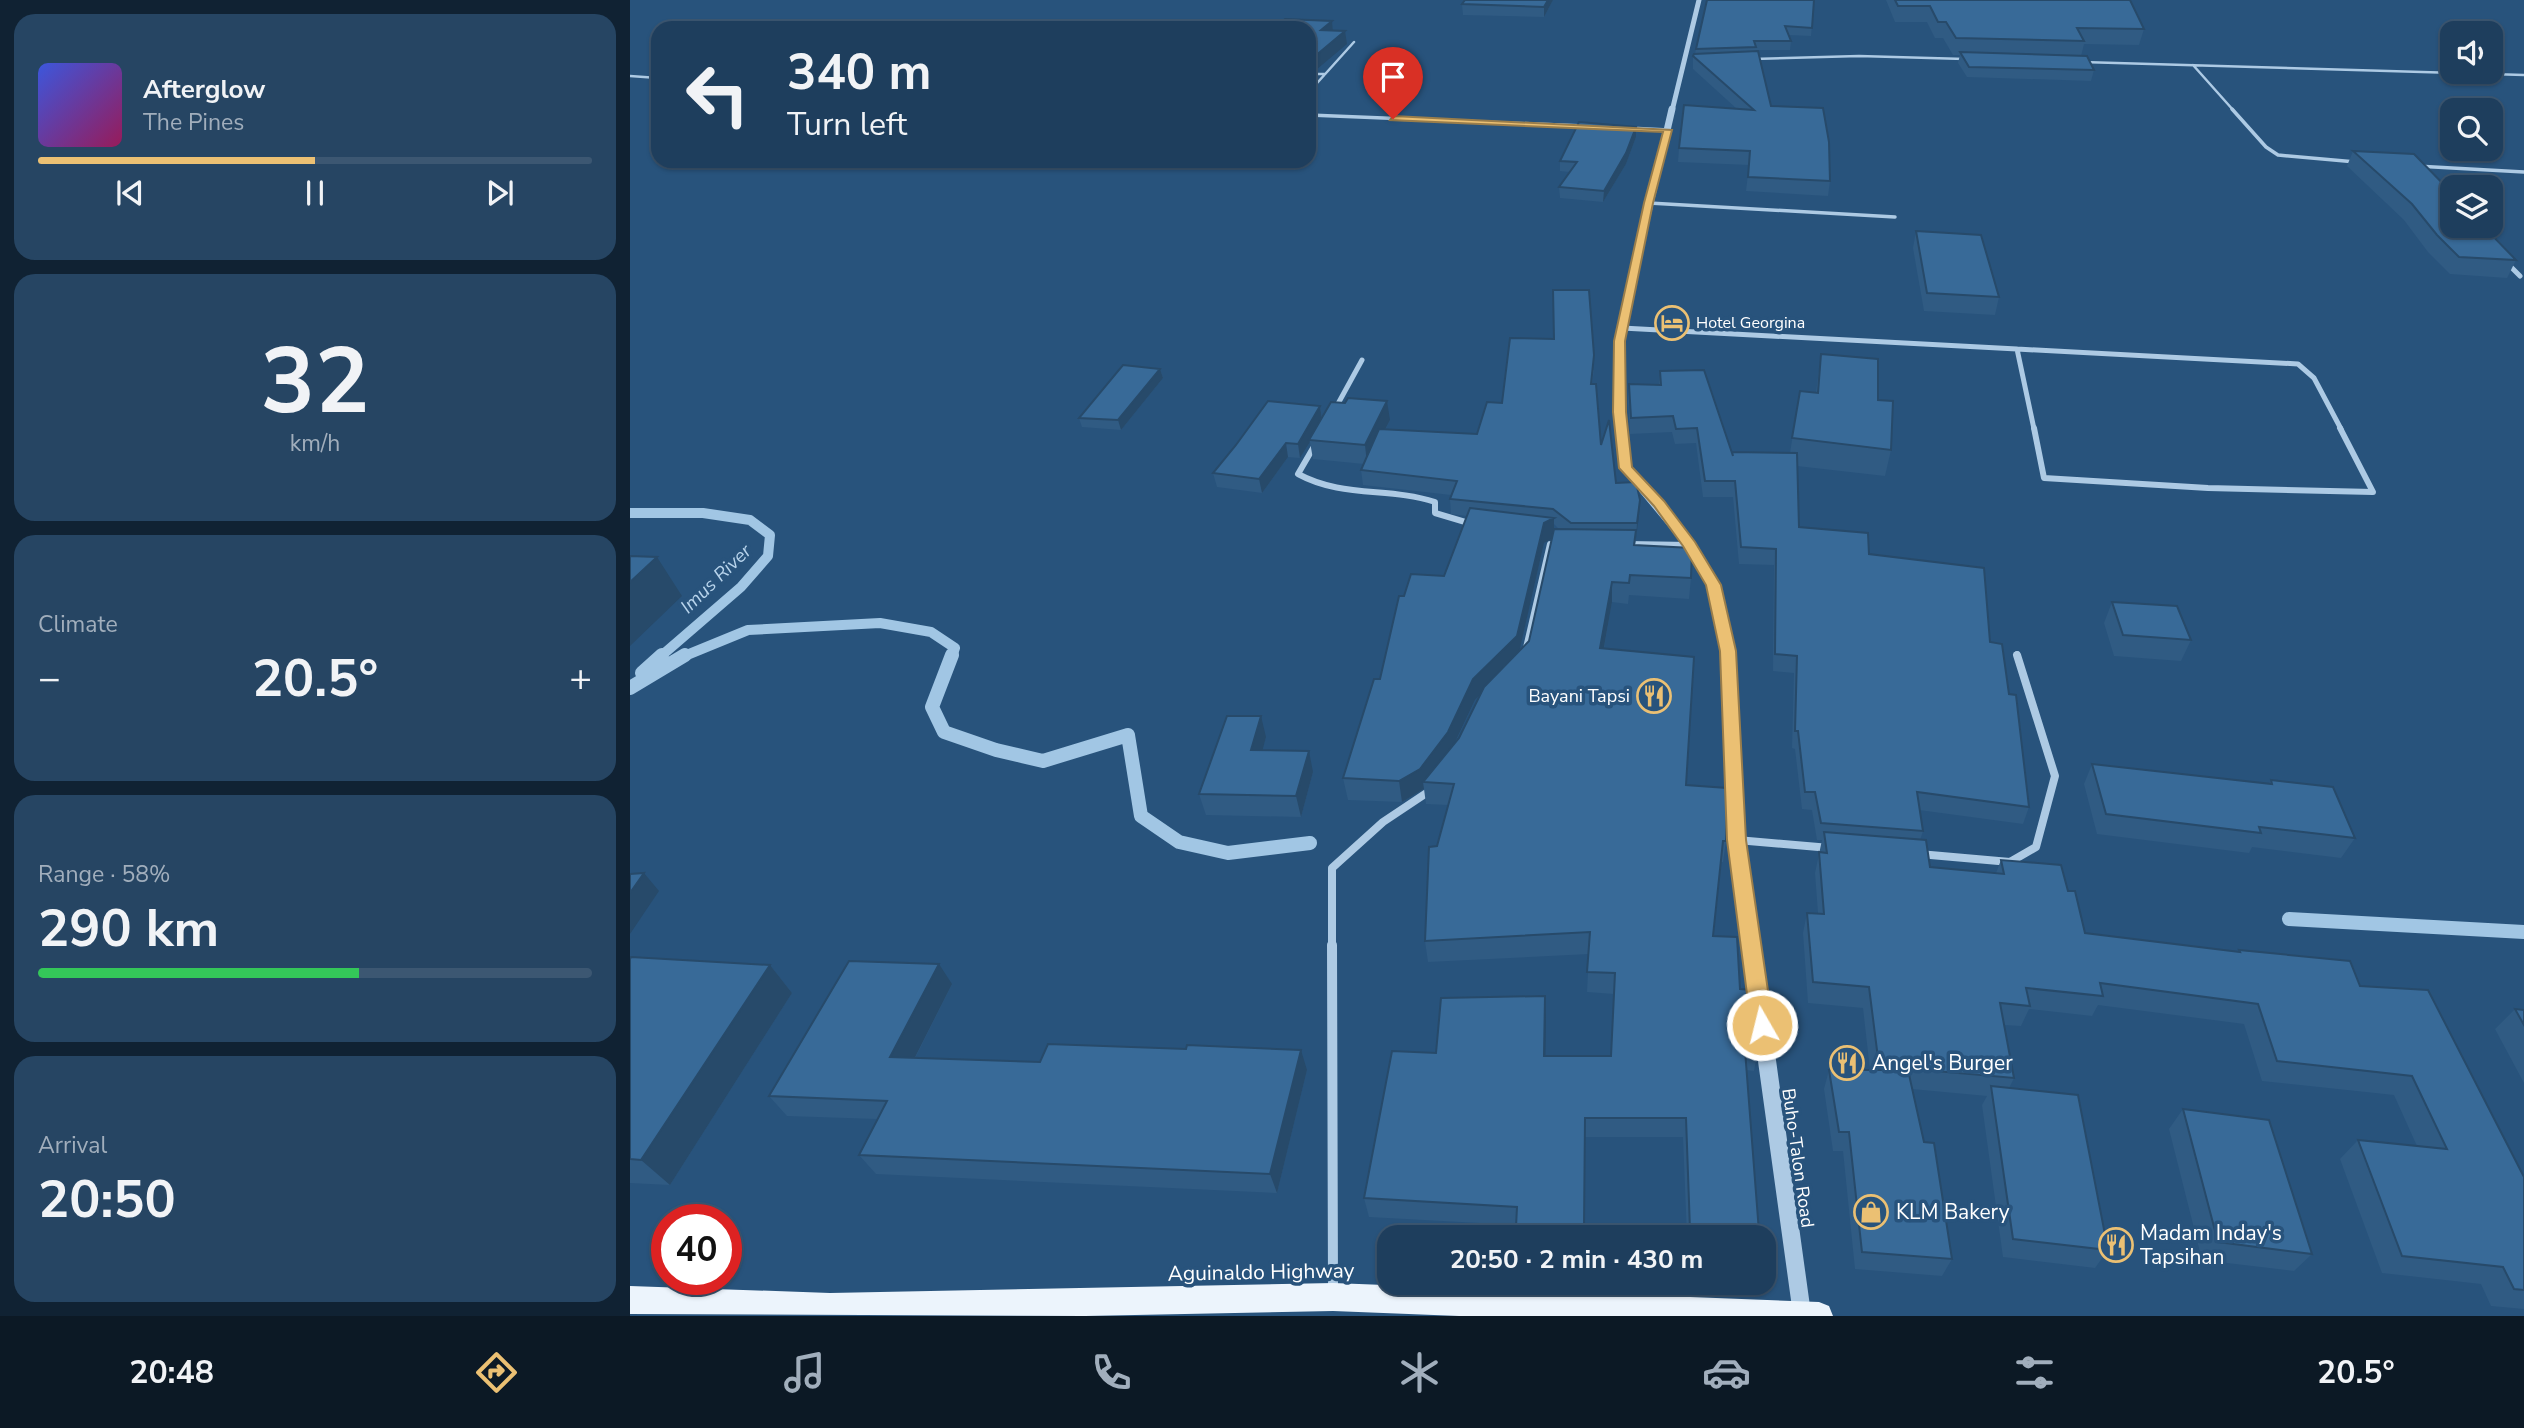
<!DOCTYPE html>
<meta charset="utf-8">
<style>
:root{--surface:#1e3e5d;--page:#264563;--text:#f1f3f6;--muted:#a1aebc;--line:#3c5772;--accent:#ebc073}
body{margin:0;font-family:"Nunito Sans",sans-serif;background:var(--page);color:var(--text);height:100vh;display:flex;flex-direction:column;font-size:26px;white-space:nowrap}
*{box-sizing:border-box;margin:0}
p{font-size:23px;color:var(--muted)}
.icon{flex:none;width:38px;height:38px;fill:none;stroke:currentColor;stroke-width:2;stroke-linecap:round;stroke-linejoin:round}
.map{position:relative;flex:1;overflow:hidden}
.panel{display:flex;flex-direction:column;gap:14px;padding:14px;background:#102233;width:630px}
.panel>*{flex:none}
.top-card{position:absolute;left:21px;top:21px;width:665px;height:147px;border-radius:21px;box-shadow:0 2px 5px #0004,0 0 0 2px var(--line);background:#1e3e5d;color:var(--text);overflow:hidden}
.tools{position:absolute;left:1810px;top:21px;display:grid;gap:14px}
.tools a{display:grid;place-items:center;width:63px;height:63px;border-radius:14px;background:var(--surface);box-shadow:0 2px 5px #0004,0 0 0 2px var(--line);font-size:35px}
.speed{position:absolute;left:21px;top:1204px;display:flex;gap:14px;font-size:35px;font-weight:700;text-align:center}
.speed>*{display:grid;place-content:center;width:91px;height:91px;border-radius:50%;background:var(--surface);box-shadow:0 2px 5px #0004,0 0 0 2px var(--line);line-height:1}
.speed .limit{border:10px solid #d22;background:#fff;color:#111}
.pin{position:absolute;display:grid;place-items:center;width:60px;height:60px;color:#fff;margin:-72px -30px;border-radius:50% 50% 50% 0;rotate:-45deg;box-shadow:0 0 7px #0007}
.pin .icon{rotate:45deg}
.me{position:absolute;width:77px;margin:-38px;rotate:352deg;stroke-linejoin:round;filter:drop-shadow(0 0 5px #0008)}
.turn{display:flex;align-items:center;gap:24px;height:147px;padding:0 21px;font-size:32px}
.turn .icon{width:91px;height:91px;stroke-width:2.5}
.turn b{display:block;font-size:49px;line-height:60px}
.big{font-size:52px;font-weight:700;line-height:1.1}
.panel .card{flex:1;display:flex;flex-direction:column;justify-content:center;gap:10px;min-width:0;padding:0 24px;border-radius:21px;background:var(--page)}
.panel .dial{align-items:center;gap:0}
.dial b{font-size:91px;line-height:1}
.song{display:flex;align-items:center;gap:21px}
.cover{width:84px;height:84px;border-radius:10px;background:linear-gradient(135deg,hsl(230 70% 55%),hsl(330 70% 35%))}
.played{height:7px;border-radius:4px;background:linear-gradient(90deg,var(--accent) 50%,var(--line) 50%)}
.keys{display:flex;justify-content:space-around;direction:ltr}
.heat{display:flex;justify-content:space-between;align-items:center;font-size:38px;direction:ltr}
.charge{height:10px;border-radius:5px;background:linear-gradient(90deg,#34c759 58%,var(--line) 0)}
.trip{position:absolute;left:747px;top:1225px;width:399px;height:70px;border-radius:21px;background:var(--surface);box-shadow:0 2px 5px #0004,0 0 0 2px var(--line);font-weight:700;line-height:70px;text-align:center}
.menu{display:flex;height:112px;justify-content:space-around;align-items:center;background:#0c1925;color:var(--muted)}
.menu .icon{width:49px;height:49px}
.menu .active{color:var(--accent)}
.menu b{font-size:32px;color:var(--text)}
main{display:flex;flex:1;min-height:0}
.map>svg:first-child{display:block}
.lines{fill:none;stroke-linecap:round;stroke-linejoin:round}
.stream-far1{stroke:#a1c6e4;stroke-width:10}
.stream{stroke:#a1c6e4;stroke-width:14}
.minor-far5{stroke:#adcae4;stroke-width:2.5}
.minor-far4{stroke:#adcae4;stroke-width:3.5}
.minor-far3{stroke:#adcae4;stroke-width:5}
.minor-far2{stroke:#adcae4;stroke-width:6}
.minor-far1{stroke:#adcae4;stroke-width:8}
.minor{stroke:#adcae4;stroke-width:10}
.tertiary-far5{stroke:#adcae4;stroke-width:5}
.tertiary-far4{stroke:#adcae4;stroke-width:7}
.tertiary-far3{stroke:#adcae4;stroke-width:9}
.tertiary-far2{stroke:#adcae4;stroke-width:10}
.tertiary-far1{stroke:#adcae4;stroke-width:14}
.tertiary{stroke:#adcae4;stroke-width:18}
.primary{fill:#ecf4fc;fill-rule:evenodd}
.wall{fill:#305b83;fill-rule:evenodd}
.shaded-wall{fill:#274a6a}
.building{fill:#386a98;stroke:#274a6a;stroke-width:2}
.route{fill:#ebc073;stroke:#997d4b;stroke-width:2}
.labels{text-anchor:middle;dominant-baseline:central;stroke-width:7;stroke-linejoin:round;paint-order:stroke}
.far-poi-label{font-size:16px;fill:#fff;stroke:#28537c;text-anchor:start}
.poi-label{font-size:18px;fill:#fff;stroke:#28537c;text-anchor:end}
.street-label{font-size:18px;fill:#fff;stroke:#28537c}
.water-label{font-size:19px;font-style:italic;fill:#b8d4ec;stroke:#28537c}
.near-poi-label{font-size:21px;fill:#fff;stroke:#28537c;text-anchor:start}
.near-street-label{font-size:21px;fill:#fff;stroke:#28537c}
</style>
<main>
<section class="panel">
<div class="card">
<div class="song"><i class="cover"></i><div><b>Afterglow</b><p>The Pines</p></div></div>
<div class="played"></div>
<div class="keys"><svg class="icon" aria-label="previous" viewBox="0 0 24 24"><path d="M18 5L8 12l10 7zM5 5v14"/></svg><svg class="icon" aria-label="pause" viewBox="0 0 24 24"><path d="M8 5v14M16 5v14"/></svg><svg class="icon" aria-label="next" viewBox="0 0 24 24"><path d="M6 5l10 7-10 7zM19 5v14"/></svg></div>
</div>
<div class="card dial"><b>32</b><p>km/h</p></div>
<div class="card"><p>Climate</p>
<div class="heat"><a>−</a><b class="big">20.5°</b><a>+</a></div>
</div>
<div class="card"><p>Range · 58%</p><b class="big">290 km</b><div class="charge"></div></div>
<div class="card"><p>Arrival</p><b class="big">20:50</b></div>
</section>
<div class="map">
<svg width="1894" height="1316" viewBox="0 0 1894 1316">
<rect width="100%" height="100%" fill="#28537c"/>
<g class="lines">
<path class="stream-far1" d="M0,513H73L120,520L140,535L138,556L111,587L30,657
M52,657L118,630L250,623L301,632L325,648L322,657"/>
<path class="stream" d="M322,655L302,707L314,732L366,750L413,761L498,735L511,816L549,842L598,853L680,843
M12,673L32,655
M0,688L55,655
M1659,919L1894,932"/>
<path class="minor-far5" d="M1123,59L1229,56L1335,59
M1452,62L1894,75
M1563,65L1604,111
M679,74H695
M0,76L28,78
M679,92L724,42"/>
<path class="minor-far4" d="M1602,109L1636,147L1648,155L1726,162
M679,115L955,126
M998,128L1038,130
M1786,166L1894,172
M1019,203L1265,217"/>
<path class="minor-far3" d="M1876,262L1890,276
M992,328L1387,349
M1387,349L1668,364L1684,378L1711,429
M1387,349L1404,429
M704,411L732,360"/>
<path class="minor-far2" d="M1404,428L1414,478L1578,488L1743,492L1710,428
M686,443L668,474C712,498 759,487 805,502V513L842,524
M998,544L1059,545
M895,652L920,544H930
M1387,654L1388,657"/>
<path class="minor-far1" d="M1107,840L1200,848
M1289,854L1380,862L1406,847L1425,776L1387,655
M702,947V868L753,822L801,790"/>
<path class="minor" d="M702,945L703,1290"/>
<path class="tertiary-far5" d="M1042,111L1069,0"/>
<path class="tertiary-far4" d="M1009,251L1042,109"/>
<path class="tertiary-far3" d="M992,429L990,341L1009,249"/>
<path class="tertiary-far2" d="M992,428L996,468L1060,545L1084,585L1098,657"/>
<path class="tertiary-far1" d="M1098,655L1107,840L1122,947"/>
<path class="tertiary" d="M1121,945L1172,1314"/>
<path class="primary" d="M703,1283L1189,1302L1199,1306L1203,1316H829L703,1311L455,1316L0,1314V1286L200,1293Z"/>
</g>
<path class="wall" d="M835,0H923L914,17L833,15L832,4Z
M1184,0L1181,36L1158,35L1161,41L1160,50H1126L1125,52L1141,106L1200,181L1198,196L1116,191L1119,165L1048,162L1049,148L1107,109L1063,69V56L1065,54L1066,49Z
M1256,0H1500L1514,29L1509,45L1454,44L1451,56L1464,70L1461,81L1337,77L1328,63L1330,55H1323L1313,38H1305L1297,22H1265Z
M1006,127V137L996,164L973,202L930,198L929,187L940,172L930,171V161Z
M1723,151L1886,260L1877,278L1820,274L1798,252L1774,220L1717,166Z
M1286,231L1369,297L1365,315L1294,311L1283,248Z
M1191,354L1248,400L1261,450L1255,476L1167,466L1169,527L1239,554L1360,642L1379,694L1399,807L1393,824L1289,810L1293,831L1290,840L1300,867L1366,873L1371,860L1438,891L1455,933L1608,952L1609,950L1730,986L1894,1177V1309L1861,1306L1851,1284L1752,1273L1710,1159L1728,1140L1787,1146L1764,1095L1632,1081L1614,1024L1468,1005L1462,1016L1399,1009L1391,1026L1374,1025L1384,1078L1379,1088L1478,1250L1465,1268L1373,1257L1352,1105L1357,1096L1282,1089L1294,1142L1322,1259L1312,1276L1225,1269L1213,1151H1203L1194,1089L1199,1070H1240L1233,1008L1178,1003L1173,933L1177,913H1188L1185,873L1192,840H1187L1182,810L1172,809L1165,749L1162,748L1164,673L1143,671L1144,565L1109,564L1103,497H1073L1066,443L1045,444L1042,432L1000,434L998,400L999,384L1029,385L1030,371L1102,454L1160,453L1170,391L1186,393Z
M530,369L533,378L491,430L452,427L449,418Z
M964,370L962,384L971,445L986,483L1009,515L1005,545L1061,578L1059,599L999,595L998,604L982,602L974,648L1056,785L1096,841L1093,862H1091L1083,936L1110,989L1128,1050L1124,1071L1116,1070L1129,1232L1128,1237H1057L1053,1137H955L954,1237H887L886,1225L739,1217L734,1198L806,1053L915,996V1056H981L984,994L957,992L959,954L798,962L795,941L807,846L818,805L796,804L794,789L772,802L718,800L713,778L750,679L774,596L814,576L837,516L821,514L820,499L821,495L733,485L731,470L734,464L683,459L680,442L670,458L658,457L632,493L587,487L583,473L690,406L692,418L760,420L755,430L847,434L872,403ZM924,524L928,528L930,529L924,531ZM922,539L899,641L889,651L914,543ZM850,695L829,738L824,745L845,700Z
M1482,602L1561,640L1551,661L1484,656L1474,623Z
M636,737L632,750L683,772L671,817L576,815L569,794Z
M1462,764L1639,784L1641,780L1725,838L1711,858L1622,847L1619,853L1467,834L1454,784Z
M0,959L140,965L162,993L40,1185L0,1183Z
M322,984L285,1058L677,1070L647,1193L246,1174L229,1155L247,1119L157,1116L139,1096Z
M1885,1009L1894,1010V1083L1865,1029Z
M1553,1109L1682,1254L1664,1271L1572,1260L1539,1129Z"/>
<path class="shaded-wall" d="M918,0H923L914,17V7Z
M702,21L703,33L691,30Z
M715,31L717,44L686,70L679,71V57Z
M1006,127V137L996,164L973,202L974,191Z
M530,369L533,378L491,430L488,420Z
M757,401L760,420L737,464L735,445Z
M690,406L692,420L679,440L680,442L670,458L668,444Z
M656,443L658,457L632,493L629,479Z
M1010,500L1009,515L1006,539L1007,523Z
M924,518V538L914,543L888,657L845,700L820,753L793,782L794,789L792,790L772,802L769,781L843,679L914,523Z
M27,557L52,596L0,646V582Z
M982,582V602L970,669V648Z
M631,716L636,737L627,771L621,750Z
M679,751L683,772L671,817L666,796Z
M14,873L29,891L0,934V893Z
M309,964L322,984L275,1077L260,1057Z
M140,965L162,993L40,1185L11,1160Z
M915,996L916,1017L915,1077L914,1056Z
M671,1050L677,1070L647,1193L640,1174Z"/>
<path class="building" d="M835,0H918L914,7L832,4Z
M1077,0H1184L1182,28L1155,26L1161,41H1124L1126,47L1066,49Z
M1265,0H1500L1514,29L1447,28L1454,41L1326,38L1316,22H1308L1300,6H1268Z
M655,19L702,21L691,30L715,31L684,57H679V28H647Z
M1128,51L1141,106L1193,108L1199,142L1200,181L1118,177L1120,151L1049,148L1054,105L1124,110L1063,56L1064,54Z
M1330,52L1457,56L1464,70L1339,67Z
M949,122L1006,127L996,153L974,191L929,187L947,162L930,161Z
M1723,151L1784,154L1822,193V226H1853L1886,260L1829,257L1807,235L1782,204Z
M1286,231L1351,235L1369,297L1297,293Z
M923,290H959L964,355L961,384H966L971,445L979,420L986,483L1006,482L1010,500L1007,523H941L923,509L820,499L827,481L731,470L749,429L847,434L857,402L872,403L880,338L924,339Z
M1191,354L1248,359V400L1263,401L1261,450L1162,438L1170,391L1188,393Z
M493,365L530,369L488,420L449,418Z
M1074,370L1103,456L1102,452L1167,453L1169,527L1238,533L1239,554L1354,568L1360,642L1372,644L1379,694L1386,695L1399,807L1287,792L1293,831L1191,823L1185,792H1175L1168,731H1165L1167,656L1145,654L1146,549L1111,547L1105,481H1075L1067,428L1046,429L1043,416L1001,418L999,384L1031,385L1030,371Z
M718,398L757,401L735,445L679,440L701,402L715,403Z
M638,401L690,406L668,444L656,443L629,479L583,473L606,445Z
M840,508L924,518L914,523L887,636L843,679L818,732L790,769L769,781L713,778L744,679H750L769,596H774L781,574L814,576Z
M924,529L1006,530L1004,545L1062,548L1061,578L1000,575L999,583L982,582L970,648L1064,657L1056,785L1097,788L1096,841H1093L1083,936L1107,937L1110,989L1122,990L1128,1050H1115L1129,1232L1060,1230L1056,1118H955L954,1228L886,1227L887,1207L734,1198L762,1051L806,1053L811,998L915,996L914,1056H981L985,973L957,972L960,932L795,941L799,847L807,846L824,784L793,782L829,738L854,687L899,641Z
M0,556L27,557L0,582Z
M1482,602L1547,606L1561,640L1493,635Z
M597,716H631L621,750L679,751L666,796L569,794Z
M1462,764L1642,784L1641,780L1703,787L1725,838L1629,827L1631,833L1476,814Z
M1194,832L1296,840L1300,867L1374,874L1371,860L1431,865L1438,891H1445L1455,933L1610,952L1609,950L1720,961L1730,986L1798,990L1894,1177V1290L1884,1289L1873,1267L1772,1256L1728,1140L1817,1149L1782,1076L1647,1061L1628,1004L1470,983L1473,996L1396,988L1400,1006L1370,1003L1384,1078L1249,1066L1239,987L1183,982L1177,913L1194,914L1189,852L1197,853Z
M14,873L0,893V874Z
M1,957L140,965L11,1160L0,1159V959Z
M219,961L309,964L260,1057L410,1062L418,1044L556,1049L557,1045L671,1050L640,1174L229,1155L257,1101L139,1096Z
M1885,1009L1894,1010V1025Z
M1199,1070H1278L1294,1142L1304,1143L1322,1259L1232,1252L1219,1132H1209Z
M1361,1086L1448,1095L1478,1250L1383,1239Z
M1553,1109L1639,1120L1682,1254L1588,1242Z"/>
<path class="route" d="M763,116L1042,130L1023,203L995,341L996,412L1002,467L1034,501L1065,542L1091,585L1106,651L1116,840L1143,1025L1139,1031L1132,1034L1124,1031L1121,1025L1097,840L1090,651L1076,585L1053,546L1024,506L989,468L983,412L984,341L1014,203L1033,132L760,120Z"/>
<defs>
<g id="hotel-ring" transform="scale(1.75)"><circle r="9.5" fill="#28537c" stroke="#ebc073" stroke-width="1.5"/><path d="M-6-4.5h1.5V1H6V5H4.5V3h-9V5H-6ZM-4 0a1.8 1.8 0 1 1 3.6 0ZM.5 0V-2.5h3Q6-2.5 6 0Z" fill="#ebc073"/></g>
<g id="restaurant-ring" transform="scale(1.75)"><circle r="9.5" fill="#28537c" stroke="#ebc073" stroke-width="1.5"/><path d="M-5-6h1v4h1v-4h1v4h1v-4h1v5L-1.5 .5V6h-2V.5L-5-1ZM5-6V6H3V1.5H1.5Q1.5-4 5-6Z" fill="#ebc073"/></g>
<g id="shop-ring" transform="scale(1.75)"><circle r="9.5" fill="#28537c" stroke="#ebc073" stroke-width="1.5"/><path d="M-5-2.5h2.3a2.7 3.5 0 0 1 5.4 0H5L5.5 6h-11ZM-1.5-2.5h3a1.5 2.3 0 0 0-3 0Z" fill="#ebc073"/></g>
</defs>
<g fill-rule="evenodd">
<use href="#hotel-ring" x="1042" y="323"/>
<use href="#restaurant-ring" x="1024" y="696"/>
<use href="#restaurant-ring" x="1217" y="1063"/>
<use href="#shop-ring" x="1241" y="1212"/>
<use href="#restaurant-ring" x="1486" y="1245"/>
</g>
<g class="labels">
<g class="far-poi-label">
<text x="1066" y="323">Hotel Georgina</text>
</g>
<g class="poi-label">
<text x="1000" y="696">Bayani Tapsi</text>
</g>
<g class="street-label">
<text transform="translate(1168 1158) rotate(82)">Buho-Talon Road</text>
</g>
<g class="water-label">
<text transform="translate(86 579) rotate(-44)">Imus River</text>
</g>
<g class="near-poi-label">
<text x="1242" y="1063">Angel's Burger</text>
<text x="1266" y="1212">KLM Bakery</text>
<text x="1510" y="1233">Madam Inday's<tspan x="1510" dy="24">Tapsihan</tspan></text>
</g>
<g class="near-street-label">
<text transform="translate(631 1272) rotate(-1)">Aguinaldo Highway</text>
</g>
</g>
</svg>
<div class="tools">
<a><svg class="icon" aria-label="sound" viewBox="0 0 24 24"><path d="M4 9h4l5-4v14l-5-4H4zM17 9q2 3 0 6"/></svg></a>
<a><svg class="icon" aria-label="search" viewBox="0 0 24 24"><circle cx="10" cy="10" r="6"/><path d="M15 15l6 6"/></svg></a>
<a><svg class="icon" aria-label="layers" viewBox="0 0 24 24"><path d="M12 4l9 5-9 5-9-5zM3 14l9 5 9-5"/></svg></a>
</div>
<div class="speed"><div class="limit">40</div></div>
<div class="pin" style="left:763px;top:119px;background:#d93025"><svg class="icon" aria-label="arrive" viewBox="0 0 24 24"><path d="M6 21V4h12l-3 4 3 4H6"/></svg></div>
<svg class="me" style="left:1132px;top:1025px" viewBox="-20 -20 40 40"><circle r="17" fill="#ebc073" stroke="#fff" stroke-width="3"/><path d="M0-11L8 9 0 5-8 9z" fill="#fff"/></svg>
<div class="trip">20:50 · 2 min · 430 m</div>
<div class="top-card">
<div class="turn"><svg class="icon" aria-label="left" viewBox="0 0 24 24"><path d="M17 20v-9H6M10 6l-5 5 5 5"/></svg><div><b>340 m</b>Turn left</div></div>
</div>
</div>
</main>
<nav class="menu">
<b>20:48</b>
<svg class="icon active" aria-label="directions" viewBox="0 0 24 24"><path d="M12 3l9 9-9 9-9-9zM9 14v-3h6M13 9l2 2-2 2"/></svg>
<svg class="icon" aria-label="music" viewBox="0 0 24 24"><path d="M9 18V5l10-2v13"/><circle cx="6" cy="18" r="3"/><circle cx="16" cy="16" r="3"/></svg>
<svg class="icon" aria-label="phone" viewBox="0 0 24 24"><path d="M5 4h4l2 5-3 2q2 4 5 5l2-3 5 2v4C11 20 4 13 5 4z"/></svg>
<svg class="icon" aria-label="climate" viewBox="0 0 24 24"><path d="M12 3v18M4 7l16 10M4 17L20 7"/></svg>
<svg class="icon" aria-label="car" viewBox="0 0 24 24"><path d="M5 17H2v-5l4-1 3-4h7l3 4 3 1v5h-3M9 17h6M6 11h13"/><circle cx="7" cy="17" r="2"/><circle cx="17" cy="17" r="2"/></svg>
<svg class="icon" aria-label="filters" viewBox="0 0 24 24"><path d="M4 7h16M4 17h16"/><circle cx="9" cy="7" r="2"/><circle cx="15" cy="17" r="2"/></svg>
<b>20.5°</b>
</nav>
